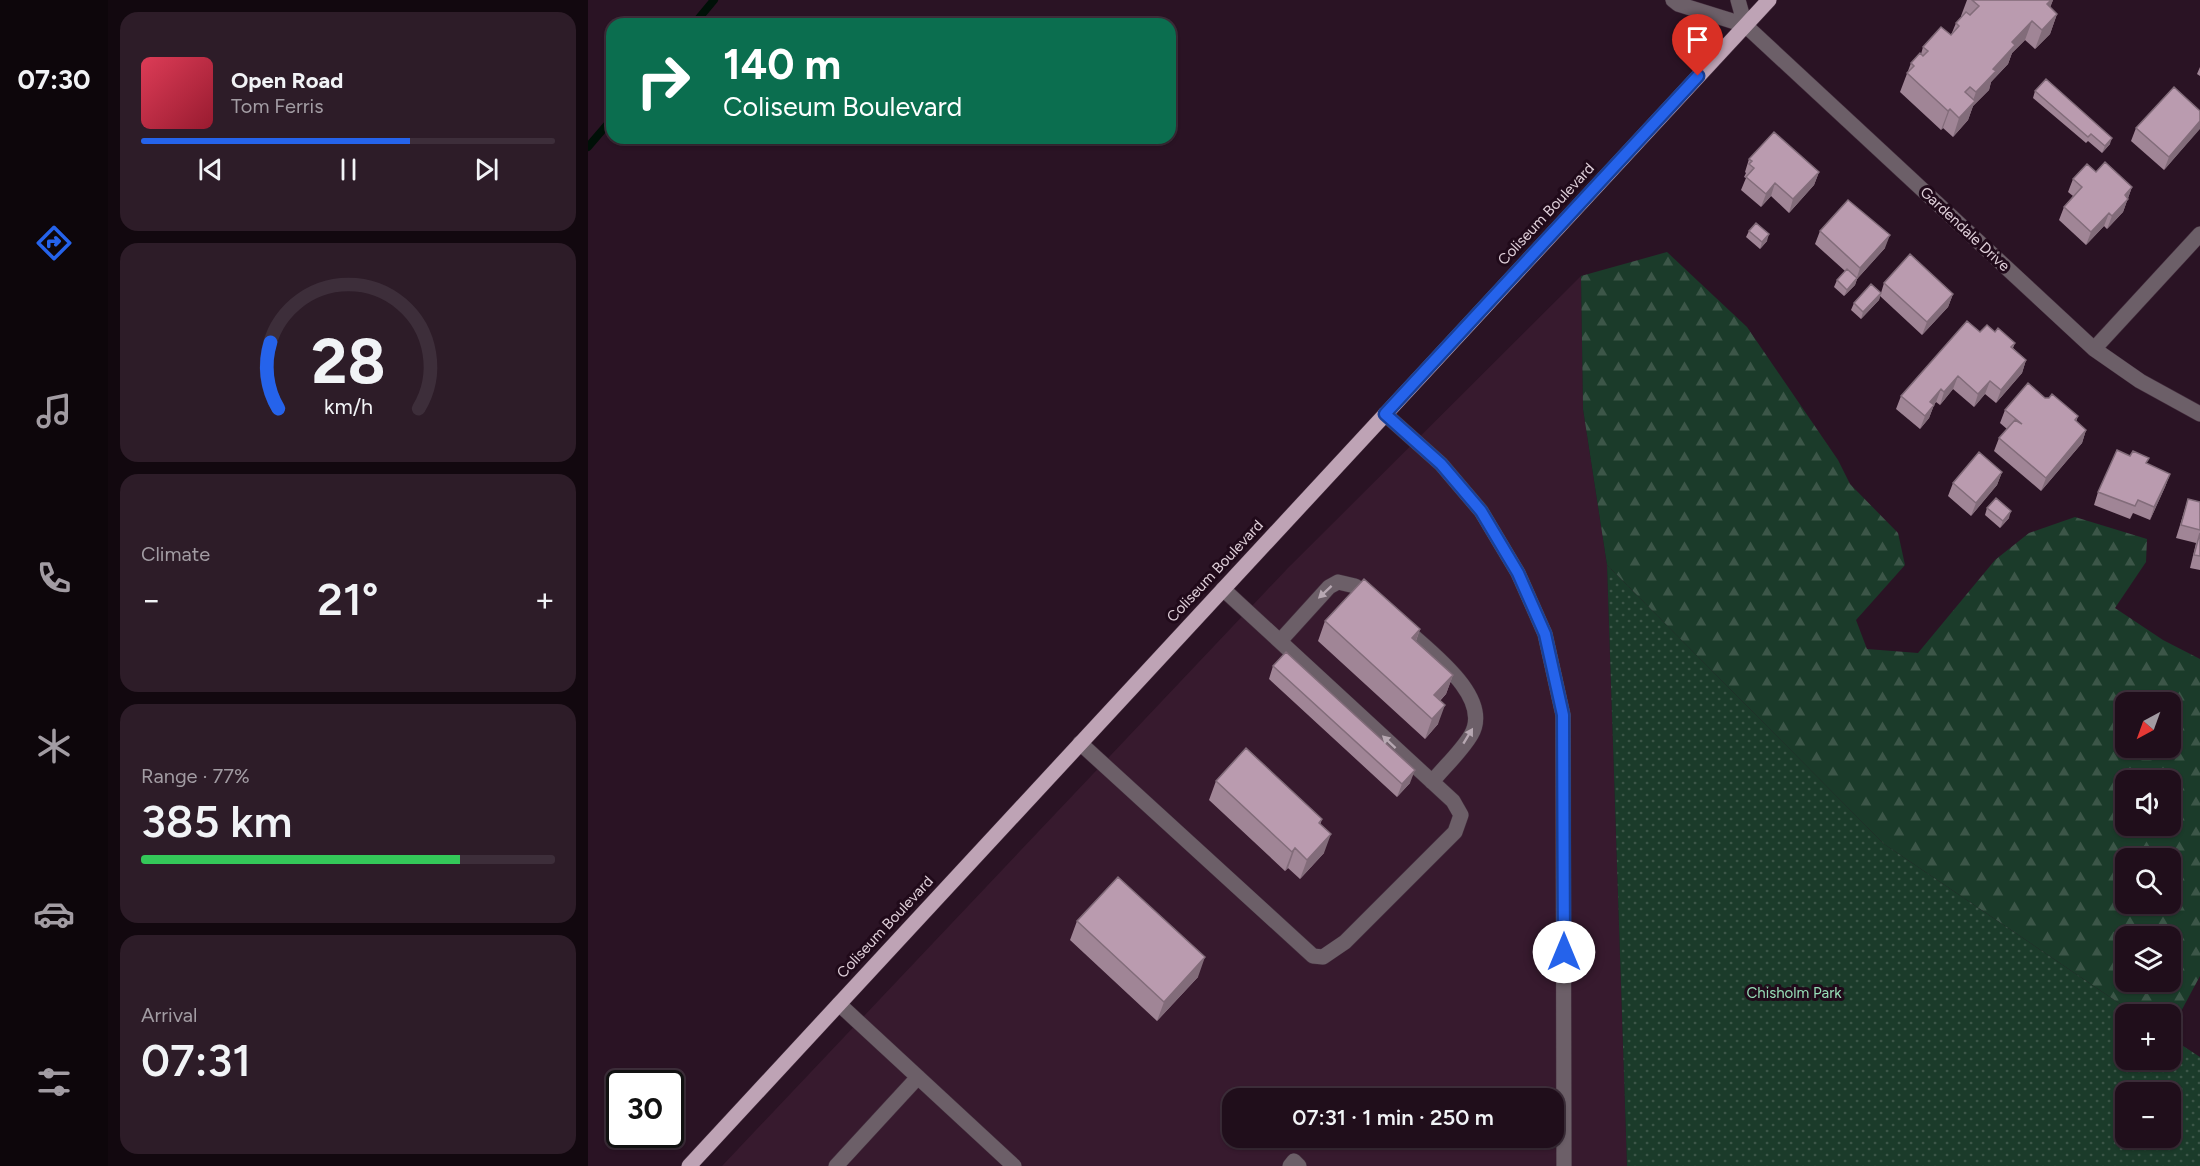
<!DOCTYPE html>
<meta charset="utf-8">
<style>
:root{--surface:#200e1b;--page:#2d1c28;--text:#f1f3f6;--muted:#a29ca3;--line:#3d2e3a;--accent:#2563eb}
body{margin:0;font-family:Figtree,sans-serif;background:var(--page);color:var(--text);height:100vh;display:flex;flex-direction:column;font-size:22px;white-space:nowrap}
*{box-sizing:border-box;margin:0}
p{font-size:20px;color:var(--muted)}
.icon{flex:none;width:33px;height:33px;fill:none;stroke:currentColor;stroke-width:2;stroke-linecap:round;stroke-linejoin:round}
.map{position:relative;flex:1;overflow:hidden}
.side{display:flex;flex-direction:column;gap:12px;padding:12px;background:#12080f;width:480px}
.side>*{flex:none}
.top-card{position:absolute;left:18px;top:18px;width:570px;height:126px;border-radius:18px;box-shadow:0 2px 4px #0004,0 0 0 2px var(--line);background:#0b6e4f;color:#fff;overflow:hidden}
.needle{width:39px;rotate:221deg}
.buttons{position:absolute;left:1527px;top:692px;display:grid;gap:12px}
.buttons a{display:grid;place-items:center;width:66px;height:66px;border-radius:12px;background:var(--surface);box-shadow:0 2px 4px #0004,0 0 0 2px var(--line);font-size:30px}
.speed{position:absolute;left:18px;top:1070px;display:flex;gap:12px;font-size:30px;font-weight:700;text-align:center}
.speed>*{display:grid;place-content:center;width:78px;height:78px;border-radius:50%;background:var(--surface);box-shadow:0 2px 4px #0004,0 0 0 2px var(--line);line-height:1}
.speed .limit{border:3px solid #111;border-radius:9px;background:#fff;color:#111}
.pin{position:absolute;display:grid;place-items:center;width:51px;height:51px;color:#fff;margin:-62px -26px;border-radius:50% 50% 50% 0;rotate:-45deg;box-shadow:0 0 6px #0007}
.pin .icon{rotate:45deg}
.me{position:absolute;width:66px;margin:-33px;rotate:0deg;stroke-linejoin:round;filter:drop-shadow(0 0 4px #0008)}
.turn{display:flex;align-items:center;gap:21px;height:126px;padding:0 18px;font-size:27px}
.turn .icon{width:78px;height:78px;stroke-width:2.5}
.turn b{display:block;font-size:42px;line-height:51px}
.big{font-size:45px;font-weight:600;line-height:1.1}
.side .tile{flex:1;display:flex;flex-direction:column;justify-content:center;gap:9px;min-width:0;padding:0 21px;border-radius:18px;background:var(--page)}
.side .dial{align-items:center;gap:0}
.dial svg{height:156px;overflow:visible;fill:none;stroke:var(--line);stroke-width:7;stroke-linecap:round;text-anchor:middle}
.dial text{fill:var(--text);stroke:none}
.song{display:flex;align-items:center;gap:18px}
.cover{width:72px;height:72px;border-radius:9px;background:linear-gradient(135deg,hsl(350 70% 55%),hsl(350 70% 35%))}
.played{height:6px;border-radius:3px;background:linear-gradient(90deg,var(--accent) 65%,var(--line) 65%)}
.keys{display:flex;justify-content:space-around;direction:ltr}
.heat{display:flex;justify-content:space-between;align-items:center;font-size:33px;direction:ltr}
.charge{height:9px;border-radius:4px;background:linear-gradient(90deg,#34c759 77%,var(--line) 0)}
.trip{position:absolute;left:634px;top:1088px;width:342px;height:60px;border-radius:18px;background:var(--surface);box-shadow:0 2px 4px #0004,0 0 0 2px var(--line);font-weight:600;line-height:60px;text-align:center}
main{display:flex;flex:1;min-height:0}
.tabs{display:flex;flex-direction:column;width:108px;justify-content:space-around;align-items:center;background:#0d060b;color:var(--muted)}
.tabs .icon{width:42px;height:42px}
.tabs .on{color:var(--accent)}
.tabs b{font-size:27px;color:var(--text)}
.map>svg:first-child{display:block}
.built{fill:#371a2e;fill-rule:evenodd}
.forest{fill:url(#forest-firs);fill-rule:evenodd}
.park{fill:url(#park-dots);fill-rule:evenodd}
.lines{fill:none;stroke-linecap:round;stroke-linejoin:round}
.stream{stroke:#001007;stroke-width:8}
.minor-casing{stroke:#432d3d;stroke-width:16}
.major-casing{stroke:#432d3d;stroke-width:16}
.minor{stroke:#6c5f68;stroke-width:15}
.major{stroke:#bea3b5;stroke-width:15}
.wall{fill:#a08596}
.shaded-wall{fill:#826c7a}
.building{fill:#ba9baf;stroke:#826c7a;stroke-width:1.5}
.oneway{fill:#b7a8b2}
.route-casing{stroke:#184099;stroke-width:15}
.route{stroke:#2563eb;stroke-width:10}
.labels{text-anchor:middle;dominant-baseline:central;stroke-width:6;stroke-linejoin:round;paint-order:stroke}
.street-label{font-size:15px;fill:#e0d0da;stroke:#200a1a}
.park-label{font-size:15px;fill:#97dfb8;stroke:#200a1a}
</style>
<main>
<nav class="tabs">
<b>07:30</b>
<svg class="icon on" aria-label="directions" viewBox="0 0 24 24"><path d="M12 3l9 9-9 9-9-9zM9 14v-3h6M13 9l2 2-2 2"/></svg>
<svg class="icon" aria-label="music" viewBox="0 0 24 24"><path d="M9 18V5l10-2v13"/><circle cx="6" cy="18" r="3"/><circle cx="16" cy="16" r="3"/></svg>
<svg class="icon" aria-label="phone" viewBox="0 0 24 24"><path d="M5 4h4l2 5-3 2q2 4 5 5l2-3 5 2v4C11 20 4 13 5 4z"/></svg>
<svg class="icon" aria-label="climate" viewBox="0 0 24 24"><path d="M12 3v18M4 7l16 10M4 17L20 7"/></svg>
<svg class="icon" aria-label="car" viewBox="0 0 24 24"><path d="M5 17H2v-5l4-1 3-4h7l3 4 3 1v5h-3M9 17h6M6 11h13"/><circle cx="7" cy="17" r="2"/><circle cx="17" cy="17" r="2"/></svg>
<svg class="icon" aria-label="filters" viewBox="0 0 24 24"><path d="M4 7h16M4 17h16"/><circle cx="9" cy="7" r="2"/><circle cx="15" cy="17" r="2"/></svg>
</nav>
<section class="side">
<div class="tile">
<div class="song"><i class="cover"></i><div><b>Open Road</b><p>Tom Ferris</p></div></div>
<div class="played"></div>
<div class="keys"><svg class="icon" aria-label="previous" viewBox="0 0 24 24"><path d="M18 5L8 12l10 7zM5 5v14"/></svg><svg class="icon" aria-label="pause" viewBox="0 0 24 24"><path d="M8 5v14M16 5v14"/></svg><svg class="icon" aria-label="next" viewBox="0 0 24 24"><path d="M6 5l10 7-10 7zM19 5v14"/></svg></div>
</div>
<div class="tile dial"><svg viewBox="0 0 100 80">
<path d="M14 69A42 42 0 1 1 86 69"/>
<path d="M14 69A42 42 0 0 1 10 35" stroke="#2563eb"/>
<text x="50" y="56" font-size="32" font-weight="700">28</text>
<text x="50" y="72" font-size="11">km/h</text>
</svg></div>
<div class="tile"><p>Climate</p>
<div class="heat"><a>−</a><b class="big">21°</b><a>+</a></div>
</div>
<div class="tile"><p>Range · 77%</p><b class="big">385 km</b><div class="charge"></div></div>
<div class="tile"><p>Arrival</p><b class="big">07:31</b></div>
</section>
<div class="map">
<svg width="1612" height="1166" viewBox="0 0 1612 1166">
<defs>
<pattern id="forest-firs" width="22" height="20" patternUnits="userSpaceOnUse" patternTransform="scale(1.5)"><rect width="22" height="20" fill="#1b3b2a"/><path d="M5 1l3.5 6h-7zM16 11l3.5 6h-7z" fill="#3c5648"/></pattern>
<pattern id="park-dots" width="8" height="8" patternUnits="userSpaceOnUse" patternTransform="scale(1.5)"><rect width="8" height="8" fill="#1b3b2a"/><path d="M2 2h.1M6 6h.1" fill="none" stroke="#3c5648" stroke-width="1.8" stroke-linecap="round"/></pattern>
</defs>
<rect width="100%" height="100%" fill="#2a1324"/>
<path class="built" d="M993,276L995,409L1019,565L1039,1166H134L699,569ZM645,1098H966V1137H645Z"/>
<path class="forest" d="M1079,252L1159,327L1250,460L1262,484L1310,533L1317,565L1268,620L1279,649L1330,653L1407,560L1441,533L1487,517L1559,539L1558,562L1527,608L1575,640L1612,659V976L1583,1030L1582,1014H1547L1296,844L1019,565L995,409L993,276ZM1538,702H1582V747H1538ZM1538,780H1582V825H1538ZM1538,858H1582V903H1538ZM1538,936H1582V981H1538Z"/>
<path class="park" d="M1019,565L1296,844L1547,1014H1538V1059H1582L1583,1038L1612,1057V1166H1039ZM1538,1092H1582V1137H1538Z"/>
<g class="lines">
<path class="stream" d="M106,24L126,0
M0,147L24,119"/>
<g class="minor-casing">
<path id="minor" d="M1085,0L1090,4L1157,25L1506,349L1552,381L1612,414
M1150,0L1157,25
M1506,349L1612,234
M797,414L853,464L893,511L930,573L957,634L975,715L976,1166
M813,625C838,649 906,696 883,735C873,752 856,767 844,782
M692,641L741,587L750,582L767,586L785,598
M492,743L725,956L735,957L757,942L867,832L873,815L865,801L635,589
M251,1004L426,1166
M248,1166L330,1077
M702,1166L706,1161L711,1166"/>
</g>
<g class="major-casing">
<path id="major" d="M101,1166L1181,0"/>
</g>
<use href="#minor" class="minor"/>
<use href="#major" class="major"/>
</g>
<path class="wall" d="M1379,0H1465L1462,7L1469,14L1462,34L1447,49L1437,40L1424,53L1420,64L1403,82L1401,90L1385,106L1380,120L1365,137L1355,128L1353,130L1312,92L1323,63L1333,54L1335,47L1363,35L1368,23L1374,17L1373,16Z
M1612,67V76L1609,74Z
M1447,91L1522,144L1514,153L1500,141L1498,143L1445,98Z
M1612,111V128L1576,170L1543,141L1548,128Z
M1161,159L1231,172L1226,185L1201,213L1183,196L1173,207L1153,190L1158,178L1156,177L1158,173L1157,172Z
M1508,172L1544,187L1535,212L1519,229L1516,226L1498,245L1471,220L1476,207L1485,196L1480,192L1485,179Z
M1161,231L1179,241L1172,249L1158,237Z
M1232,231L1297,248L1269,279L1267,285L1256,296L1246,287L1249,280L1257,271L1227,244Z
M1296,283L1365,294L1360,307L1334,335L1292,296L1291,300L1273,319L1263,310L1266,303L1293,293Z
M1392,332H1407L1427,343L1425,348L1438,360L1434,373L1408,403L1397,394L1386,407L1365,389L1352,405L1348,402L1346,405L1341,418L1332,429L1308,409L1313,396Z
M1457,398L1490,416L1488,422L1498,430L1494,443L1453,491L1406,451L1411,438L1419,429L1412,423L1417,410Z
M1559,464L1582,474L1577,487L1562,520L1545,513L1542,519L1506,505L1510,492Z
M1414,472L1409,485L1383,516L1360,496L1365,483Z
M1600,499L1612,502V570L1602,568L1608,543L1588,538Z
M1399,508L1421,518L1412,528L1397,515Z
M737,621L832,629L828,641L865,675L858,694L852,701L850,724L837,739L730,641Z
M685,666L822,783L809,797L681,679Z
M628,781L734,819L732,825L736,853L712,879L700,868L697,871L621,800Z
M489,921L610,977L569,1021L482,940Z"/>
<path class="shaded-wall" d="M1463,0H1465L1459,16V4Z
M1469,14L1462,34L1447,49L1454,30Z
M1444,21L1437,40L1424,53L1420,64L1403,82L1401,90L1385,106L1380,120L1365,137L1371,118L1383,106L1388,92L1424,42Z
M1362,109L1355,128L1353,130L1360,111Z
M1612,121V129L1576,170L1581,157Z
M1524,138L1522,144L1514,153L1517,146Z
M1231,172L1226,185L1201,213L1205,199Z
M1187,183L1183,196L1173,207L1178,194Z
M1544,187L1535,212L1519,229L1524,216L1537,195Z
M1521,213L1516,226L1498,245L1503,232Z
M1181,234L1179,241L1172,249L1174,242Z
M1302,235L1297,248L1269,279L1267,285L1256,296L1259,290L1268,280L1272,268Z
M1293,293L1291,300L1273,319L1275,312Z
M1365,294L1360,307L1334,335L1339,322Z
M1438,360L1434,373L1408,403L1413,390Z
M1370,376L1365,389L1352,405L1356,392Z
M1402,381L1397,394L1386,407L1390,394Z
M1353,389L1348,402L1337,415L1342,402Z
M1346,405L1341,418L1332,429L1337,416Z
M1498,430L1494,443L1453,491L1458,478Z
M1414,472L1409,485L1383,516L1388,503Z
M1582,474L1577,487L1562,520L1566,507Z
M1423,511L1421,518L1412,528L1415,521Z
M832,629L825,649L824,638Z
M865,675L858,694L839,714L846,695Z
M857,705L850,724L837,739L844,719Z
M827,770L822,783L809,797L814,784Z
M743,834L736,853L712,879L719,860Z
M707,848L700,868L697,871L704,852Z
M617,957L610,977L569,1021L576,1002Z"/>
<path class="building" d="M1384,0H1463L1459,4L1469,14L1454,30L1444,21L1424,42L1427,45L1405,69L1408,71L1388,92L1382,87L1377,92L1387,101L1371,118L1362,109L1360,111L1319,73L1326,66L1323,63L1332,53L1335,56L1340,51L1335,47L1353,27L1363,35L1371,26L1368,23L1378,12L1382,15L1391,6Z
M1458,79L1524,138L1517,146L1503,134L1500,137L1447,91Z
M1586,87L1612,111V121L1581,157L1548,128Z
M1186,132L1231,172L1205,199L1187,183L1178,194L1158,177L1166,168L1161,164L1164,161L1161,159Z
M1517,162L1544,187L1537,195L1540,199L1524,216L1521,213L1503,232L1476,207L1494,187L1485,179L1499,164L1508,172Z
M1260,200L1302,235L1272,268L1232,231Z
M1168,223L1181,234L1174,242L1161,231Z
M1322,254L1365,294L1339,322L1296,283Z
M1259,269L1269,278L1259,290L1249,280Z
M1283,284L1293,293L1275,312L1266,303Z
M1379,321L1392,332L1399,325L1407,332L1410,328L1427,343L1423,347L1438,360L1413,390L1402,381L1390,394L1370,376L1356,392L1353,389L1342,402L1346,405L1337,416L1313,396Z
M1440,383L1457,398H1461L1464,394L1490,416L1487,420L1498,430L1458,478L1411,438L1427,420L1434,424L1417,410Z
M1529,450L1542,456L1545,451L1561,458L1558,463L1582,474L1566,507L1550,500L1547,506L1510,492Z
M1391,452L1414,472L1388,503L1365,483Z
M1408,498L1423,511L1415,521L1399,508Z
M1600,499L1612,502V530L1593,525Z
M1612,533V556L1606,555Z
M776,579L832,629L824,638L865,675L846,695L857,705L844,719L737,621Z
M698,652L827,770L814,784L685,666Z
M658,748L734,819L731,823L743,834L719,860L707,848L704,852L628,781Z
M530,877L617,957L576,1002L489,921Z"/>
<defs><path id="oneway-solid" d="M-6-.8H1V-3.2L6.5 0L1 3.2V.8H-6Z" transform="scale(1.5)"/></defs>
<g class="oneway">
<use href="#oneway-solid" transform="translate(737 592) rotate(137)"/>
<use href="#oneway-solid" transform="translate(880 736) rotate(-59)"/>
<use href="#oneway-solid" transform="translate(801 742) rotate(-137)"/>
</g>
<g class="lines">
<g class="route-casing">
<path id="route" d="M976,952L975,715L957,634L930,573L893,511L853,464L797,414L1110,76"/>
</g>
<use href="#route" class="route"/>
</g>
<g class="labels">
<g class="street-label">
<text transform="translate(958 214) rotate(-47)">Coliseum Boulevard</text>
<text transform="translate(1377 229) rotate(43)">Gardendale Drive</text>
<text transform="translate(627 571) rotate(-47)">Coliseum Boulevard</text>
<text transform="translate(297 927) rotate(-47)">Coliseum Boulevard</text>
</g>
<g class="park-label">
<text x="1206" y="993">Chisholm Park</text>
</g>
</g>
</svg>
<div class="buttons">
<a><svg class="needle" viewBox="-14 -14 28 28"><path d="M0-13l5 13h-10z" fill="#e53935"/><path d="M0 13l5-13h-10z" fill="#a29ca3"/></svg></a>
<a><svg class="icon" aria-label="sound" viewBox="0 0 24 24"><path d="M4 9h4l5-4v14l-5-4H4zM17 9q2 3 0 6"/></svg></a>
<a><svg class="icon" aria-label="search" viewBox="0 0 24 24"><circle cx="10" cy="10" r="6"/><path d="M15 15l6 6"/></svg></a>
<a><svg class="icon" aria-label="layers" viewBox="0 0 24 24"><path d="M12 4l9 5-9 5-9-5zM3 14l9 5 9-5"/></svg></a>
<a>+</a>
<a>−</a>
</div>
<div class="speed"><div class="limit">30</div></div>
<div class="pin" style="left:1110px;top:76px;background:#d93025"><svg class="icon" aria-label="arrive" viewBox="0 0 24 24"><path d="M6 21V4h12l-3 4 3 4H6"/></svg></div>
<svg class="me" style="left:976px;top:952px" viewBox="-20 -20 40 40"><circle r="19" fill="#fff"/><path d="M0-13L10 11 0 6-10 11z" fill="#2563eb"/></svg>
<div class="trip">07:31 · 1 min · 250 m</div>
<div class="top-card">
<div class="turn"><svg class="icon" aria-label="right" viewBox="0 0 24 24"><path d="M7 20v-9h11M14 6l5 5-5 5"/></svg><div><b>140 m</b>Coliseum Boulevard</div></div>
</div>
</div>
</main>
